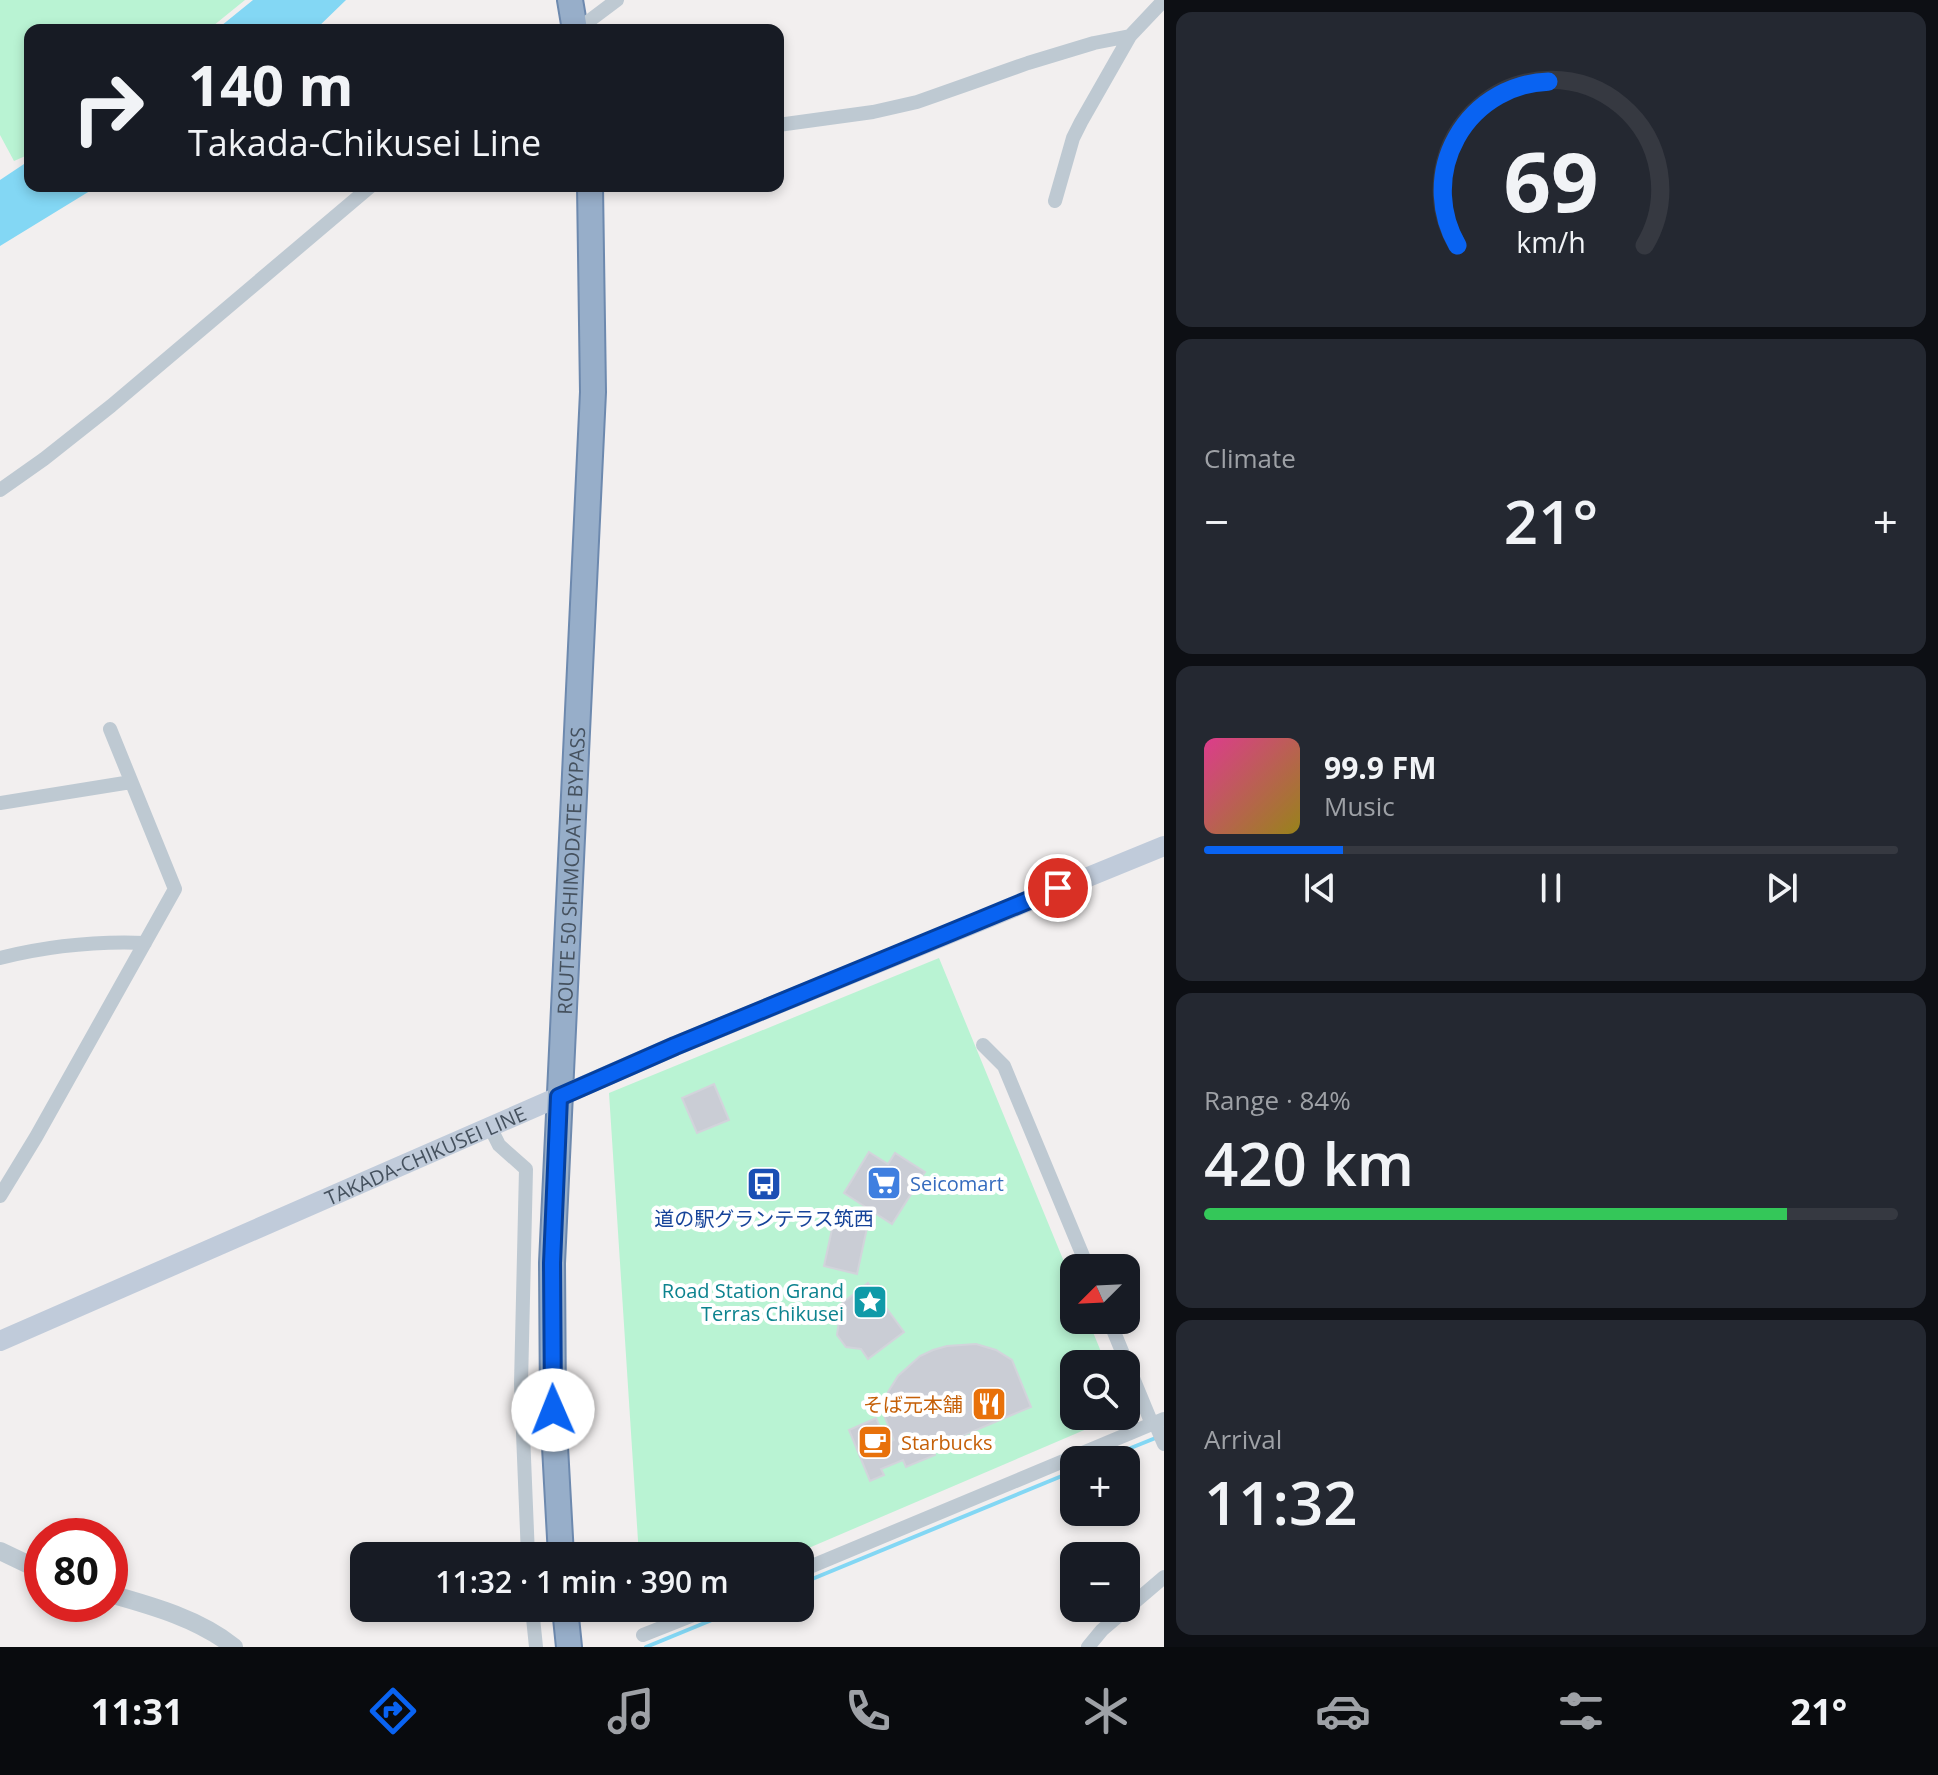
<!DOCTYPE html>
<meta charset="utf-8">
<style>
:root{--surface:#171b24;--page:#242831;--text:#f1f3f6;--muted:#9ea1a6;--line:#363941;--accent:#0963f2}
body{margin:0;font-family:"Open Sans","Noto Sans JP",sans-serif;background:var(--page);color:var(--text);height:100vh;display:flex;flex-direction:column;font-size:30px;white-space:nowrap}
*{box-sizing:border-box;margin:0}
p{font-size:26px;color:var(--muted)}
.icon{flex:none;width:44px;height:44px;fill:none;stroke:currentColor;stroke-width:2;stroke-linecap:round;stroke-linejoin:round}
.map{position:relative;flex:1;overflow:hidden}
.details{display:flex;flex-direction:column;gap:12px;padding:12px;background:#0d0f14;width:774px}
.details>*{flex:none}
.guide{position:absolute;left:24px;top:24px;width:760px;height:168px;border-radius:16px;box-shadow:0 4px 12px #0003;background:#171b24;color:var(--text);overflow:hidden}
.needle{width:52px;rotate:246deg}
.buttons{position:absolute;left:1060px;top:1254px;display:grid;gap:16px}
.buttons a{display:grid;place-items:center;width:80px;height:80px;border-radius:16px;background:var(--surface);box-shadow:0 4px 12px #0003;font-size:40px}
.speed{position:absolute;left:24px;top:1518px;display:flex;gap:16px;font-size:40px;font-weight:700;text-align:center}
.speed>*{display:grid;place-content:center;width:104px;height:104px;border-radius:50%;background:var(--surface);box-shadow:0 4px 12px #0003;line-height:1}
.speed .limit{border:12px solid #d22;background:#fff;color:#111}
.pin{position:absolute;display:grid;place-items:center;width:68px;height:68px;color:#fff;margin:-34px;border:4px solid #fff;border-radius:50%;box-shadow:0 2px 8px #0007}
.me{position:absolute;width:88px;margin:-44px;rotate:359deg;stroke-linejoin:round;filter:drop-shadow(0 0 6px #0008)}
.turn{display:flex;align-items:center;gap:28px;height:168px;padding:0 32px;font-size:36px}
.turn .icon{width:104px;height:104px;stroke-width:2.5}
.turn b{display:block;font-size:56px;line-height:68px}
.big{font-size:60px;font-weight:600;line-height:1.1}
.details .tile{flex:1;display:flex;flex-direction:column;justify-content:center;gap:12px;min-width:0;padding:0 28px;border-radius:16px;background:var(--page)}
.details .dial{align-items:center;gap:0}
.dial svg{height:208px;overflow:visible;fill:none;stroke:var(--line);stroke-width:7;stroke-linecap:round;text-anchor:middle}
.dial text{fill:var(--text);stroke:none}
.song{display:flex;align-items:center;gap:24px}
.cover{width:96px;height:96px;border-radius:12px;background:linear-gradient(135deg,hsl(330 70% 55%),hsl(50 70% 35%))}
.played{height:8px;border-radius:4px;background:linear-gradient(90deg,var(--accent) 20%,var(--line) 20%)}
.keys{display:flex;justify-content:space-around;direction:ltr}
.heat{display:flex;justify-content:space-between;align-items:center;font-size:44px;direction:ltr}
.charge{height:12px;border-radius:6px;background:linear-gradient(90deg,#34c759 84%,var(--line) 0)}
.trip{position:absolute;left:350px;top:1542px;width:464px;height:80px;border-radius:16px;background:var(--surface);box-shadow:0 4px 12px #0003;font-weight:600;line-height:80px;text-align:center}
.dock{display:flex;height:128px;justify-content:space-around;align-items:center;background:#090b0e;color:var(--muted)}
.dock .icon{width:56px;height:56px}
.dock .selected{color:var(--accent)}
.dock b{font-size:36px;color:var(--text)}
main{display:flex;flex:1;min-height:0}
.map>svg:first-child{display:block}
.green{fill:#b9f3d3}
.water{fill:#83d7f4}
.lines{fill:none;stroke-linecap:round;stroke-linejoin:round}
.stream{stroke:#83d7f4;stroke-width:4}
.building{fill:#cacdd5;stroke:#d2d4db;stroke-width:2}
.trunk-casing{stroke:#6d89ae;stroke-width:28}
.minor{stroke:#bec9d2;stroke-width:14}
.tertiary{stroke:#bec9d2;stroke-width:18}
.secondary{stroke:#c0cbda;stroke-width:20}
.trunk{stroke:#97aec9;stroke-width:24}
.route-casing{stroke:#06409d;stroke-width:20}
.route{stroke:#0963f2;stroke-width:14}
.labels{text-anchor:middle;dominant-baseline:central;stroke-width:8;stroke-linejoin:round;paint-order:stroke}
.street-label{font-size:20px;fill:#45515e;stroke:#fff}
.shop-label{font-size:20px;fill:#366cbe;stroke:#fff;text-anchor:start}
.transit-label{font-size:20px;fill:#164399;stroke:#fff}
.culture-label{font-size:20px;fill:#0d838f;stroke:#fff;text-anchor:end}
.food-label{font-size:20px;fill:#c56008;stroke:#fff;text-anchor:end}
</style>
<main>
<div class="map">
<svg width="1164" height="1647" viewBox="0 0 1164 1647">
<rect width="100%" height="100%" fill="#f2efef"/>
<path class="green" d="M0,0H245L208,30H30V154L14,161L0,135Z
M939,958L1074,1286V1320H1088L1106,1364H1074V1416H1117L790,1556H639L609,1093Z"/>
<path class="water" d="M253,0H346L315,30H216Z
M30,160V186H98L0,246V180Z"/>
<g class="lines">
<path class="stream" d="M1101,1460L1158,1437
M800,1584L1074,1471
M646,1647L741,1608"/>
</g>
<path class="building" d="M714,1084L729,1120L697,1133L682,1098Z
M869,1152L888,1164L895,1153L925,1172L892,1224L844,1193Z
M834,1220L867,1228L857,1274L824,1266Z
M868,1283L904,1332L868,1359L861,1349L846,1347L837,1335L839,1321L832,1311Z
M976,1344L996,1350L1012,1360L1031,1407L933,1448L935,1455L906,1467L903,1460L881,1469L884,1475L870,1481L849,1430L876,1418L887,1443L894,1440L884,1415L888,1392L898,1376L920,1356L933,1350L947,1346Z"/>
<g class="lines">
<g class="trunk-casing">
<g id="trunk">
<path d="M570,0L575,30"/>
<path id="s2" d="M561,1556L553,1410L552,1263L593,392L590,186"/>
<path d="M565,1608L569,1647"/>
</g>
</g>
<path class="minor" d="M577,30L617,0
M778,125L873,112L917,102L1028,63L1094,43L1130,36
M1055,201L1073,138L1081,122L1130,36L1164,0
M0,490L44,459L111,406L371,186
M0,803L131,782
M0,958C48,946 95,941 145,943
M983,1045L1004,1066L1088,1268
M490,1127L499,1145L526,1169L521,1384L528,1556
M0,1196L36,1137L175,889L110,729
M1109,1320L1152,1424
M1155,1423L1164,1444
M800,1571L1164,1419
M532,1608L536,1647
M643,1635L711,1608
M1088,1647L1102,1630L1164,1577"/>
<path class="tertiary" d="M0,1551L42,1571
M110,1594C153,1606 199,1619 234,1647"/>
<path class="secondary" id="s1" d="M0,1341L675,1046L1164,846"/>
<use href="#trunk" class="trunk"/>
</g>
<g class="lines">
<g class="route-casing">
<path id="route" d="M553,1410L552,1263L559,1097L675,1046L1058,888"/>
</g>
<use href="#route" class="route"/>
</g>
<defs>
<g id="supermarket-square" transform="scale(1.8)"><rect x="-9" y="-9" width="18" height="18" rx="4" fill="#3f7fe0" stroke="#fff"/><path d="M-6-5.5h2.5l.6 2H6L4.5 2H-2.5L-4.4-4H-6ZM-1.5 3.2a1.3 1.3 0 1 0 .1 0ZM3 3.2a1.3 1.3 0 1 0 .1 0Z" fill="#fff"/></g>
<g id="bus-square" transform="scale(1.8)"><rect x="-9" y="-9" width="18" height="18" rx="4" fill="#1a4fb4" stroke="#fff"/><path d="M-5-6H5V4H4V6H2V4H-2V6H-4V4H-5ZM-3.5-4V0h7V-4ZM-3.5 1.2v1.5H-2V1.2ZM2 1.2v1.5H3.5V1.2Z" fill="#fff"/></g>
<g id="sight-square" transform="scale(1.8)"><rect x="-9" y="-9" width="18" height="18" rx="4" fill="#0f9aa8" stroke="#fff"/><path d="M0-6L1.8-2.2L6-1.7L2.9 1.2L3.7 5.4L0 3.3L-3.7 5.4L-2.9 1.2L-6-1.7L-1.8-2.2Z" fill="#fff"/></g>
<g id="restaurant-square" transform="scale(1.8)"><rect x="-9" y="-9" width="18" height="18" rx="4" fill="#e8710a" stroke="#fff"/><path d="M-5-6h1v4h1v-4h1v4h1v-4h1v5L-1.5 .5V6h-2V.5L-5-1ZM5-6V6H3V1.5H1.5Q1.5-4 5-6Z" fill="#fff"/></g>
<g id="cafe-square" transform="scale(1.8)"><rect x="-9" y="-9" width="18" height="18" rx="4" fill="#e8710a" stroke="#fff"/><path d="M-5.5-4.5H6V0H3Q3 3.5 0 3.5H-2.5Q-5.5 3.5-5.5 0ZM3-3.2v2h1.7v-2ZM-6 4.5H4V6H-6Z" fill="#fff"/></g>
</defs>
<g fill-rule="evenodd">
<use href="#supermarket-square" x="884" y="1183"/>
<use href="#bus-square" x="764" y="1184"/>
<use href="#sight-square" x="870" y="1302"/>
<use href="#restaurant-square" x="989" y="1404"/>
<use href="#cafe-square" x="875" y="1442"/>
</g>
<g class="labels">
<g class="street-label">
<text stroke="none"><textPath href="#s2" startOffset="686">ROUTE 50 SHIMODATE BYPASS</textPath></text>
<text stroke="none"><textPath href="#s1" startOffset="464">TAKADA-CHIKUSEI LINE</textPath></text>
</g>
<g class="shop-label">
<text x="910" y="1183">Seicomart</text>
</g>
<g class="transit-label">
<text x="764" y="1218">道の駅グランテラス筑西</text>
</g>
<g class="culture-label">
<text x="844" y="1290">Road Station Grand<tspan x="844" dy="23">Terras Chikusei</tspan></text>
</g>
<g class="food-label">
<text x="963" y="1404">そば元本舗</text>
<text x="901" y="1442" text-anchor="start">Starbucks</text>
</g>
</g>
</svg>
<div class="buttons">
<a><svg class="needle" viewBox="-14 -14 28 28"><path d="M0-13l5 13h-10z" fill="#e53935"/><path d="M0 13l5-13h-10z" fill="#9ea1a6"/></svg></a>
<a><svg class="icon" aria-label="search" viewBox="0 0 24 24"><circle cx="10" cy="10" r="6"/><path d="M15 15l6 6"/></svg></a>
<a>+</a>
<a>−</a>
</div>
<div class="speed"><div class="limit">80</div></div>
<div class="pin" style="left:1058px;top:888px;background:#d93025"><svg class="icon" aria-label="arrive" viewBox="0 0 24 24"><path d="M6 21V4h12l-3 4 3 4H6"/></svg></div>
<svg class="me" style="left:553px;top:1410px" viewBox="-20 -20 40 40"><circle r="19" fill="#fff"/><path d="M0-13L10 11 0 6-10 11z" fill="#0963f2"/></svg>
<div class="trip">11:32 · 1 min · 390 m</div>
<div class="guide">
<div class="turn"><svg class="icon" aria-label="right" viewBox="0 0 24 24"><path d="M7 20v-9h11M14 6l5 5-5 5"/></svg><div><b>140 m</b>Takada-Chikusei Line</div></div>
</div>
</div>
<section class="details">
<div class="tile dial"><svg viewBox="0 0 100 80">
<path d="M14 69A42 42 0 1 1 86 69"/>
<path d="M14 69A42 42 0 0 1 49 6" stroke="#0963f2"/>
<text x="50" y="56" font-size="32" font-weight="700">69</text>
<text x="50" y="72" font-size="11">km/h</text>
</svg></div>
<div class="tile"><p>Climate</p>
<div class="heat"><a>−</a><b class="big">21°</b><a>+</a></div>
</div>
<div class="tile">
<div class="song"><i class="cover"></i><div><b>99.9 FM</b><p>Music</p></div></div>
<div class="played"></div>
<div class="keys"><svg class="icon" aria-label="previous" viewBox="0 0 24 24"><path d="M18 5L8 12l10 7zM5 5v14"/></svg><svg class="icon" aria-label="pause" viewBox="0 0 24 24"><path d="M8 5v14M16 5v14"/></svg><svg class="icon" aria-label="next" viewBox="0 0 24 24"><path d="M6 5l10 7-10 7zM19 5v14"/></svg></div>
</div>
<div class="tile"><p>Range · 84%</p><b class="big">420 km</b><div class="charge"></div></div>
<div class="tile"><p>Arrival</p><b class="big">11:32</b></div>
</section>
</main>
<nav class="dock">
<b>11:31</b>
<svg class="icon selected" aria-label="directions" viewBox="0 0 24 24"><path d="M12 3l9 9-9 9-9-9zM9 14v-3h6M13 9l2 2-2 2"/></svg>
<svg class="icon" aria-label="music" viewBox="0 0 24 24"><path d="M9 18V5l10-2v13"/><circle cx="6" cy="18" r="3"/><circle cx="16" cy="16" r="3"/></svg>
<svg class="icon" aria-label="phone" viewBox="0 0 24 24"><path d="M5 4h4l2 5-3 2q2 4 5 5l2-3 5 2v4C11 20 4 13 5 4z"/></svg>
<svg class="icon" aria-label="climate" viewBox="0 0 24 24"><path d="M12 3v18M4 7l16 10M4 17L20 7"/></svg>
<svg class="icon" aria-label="car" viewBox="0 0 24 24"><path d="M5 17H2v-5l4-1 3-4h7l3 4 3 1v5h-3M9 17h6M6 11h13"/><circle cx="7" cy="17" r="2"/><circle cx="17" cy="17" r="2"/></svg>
<svg class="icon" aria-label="filters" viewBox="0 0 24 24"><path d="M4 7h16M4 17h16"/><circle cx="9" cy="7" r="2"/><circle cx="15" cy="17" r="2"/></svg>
<b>21°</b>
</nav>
